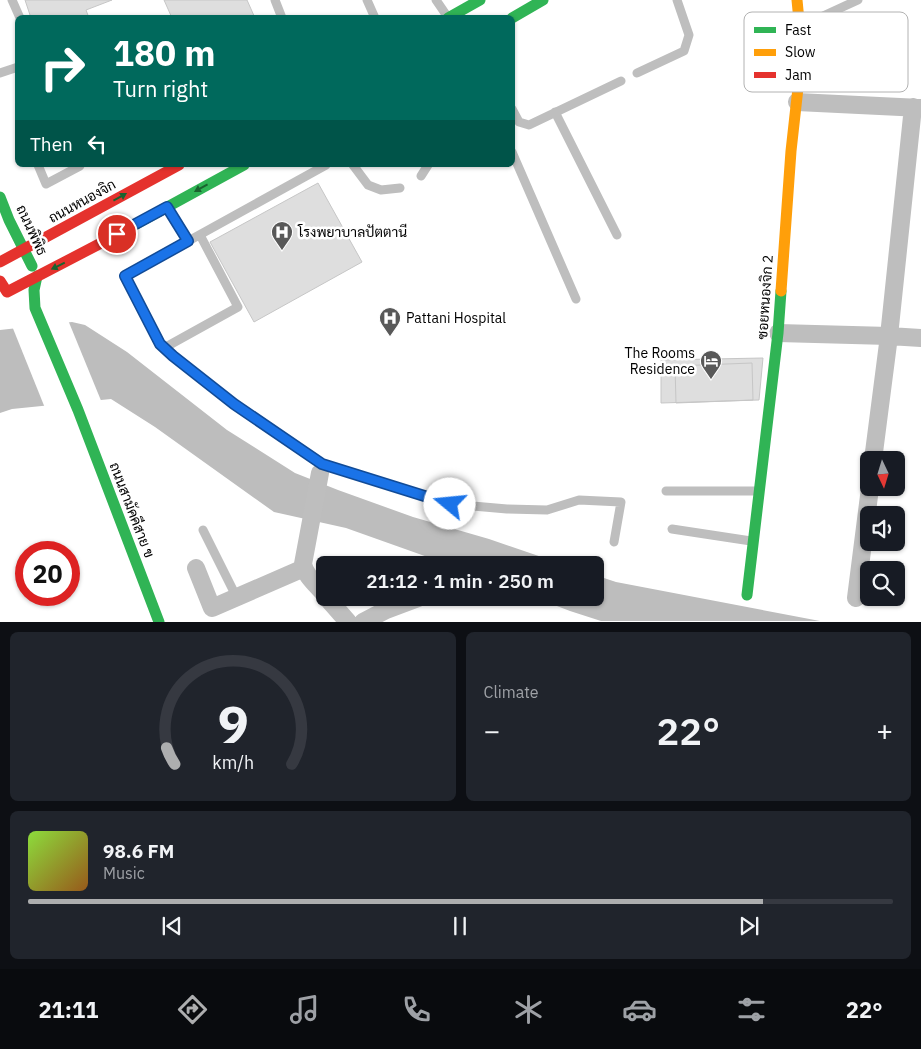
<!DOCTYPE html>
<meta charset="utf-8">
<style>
:root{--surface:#171b24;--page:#20242c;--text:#f1f3f6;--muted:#9ea1a6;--line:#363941;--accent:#adaeaf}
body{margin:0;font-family:"IBM Plex Sans",Sarabun,sans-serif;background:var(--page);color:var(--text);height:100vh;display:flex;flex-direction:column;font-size:19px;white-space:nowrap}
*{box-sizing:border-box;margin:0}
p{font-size:16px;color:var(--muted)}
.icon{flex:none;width:28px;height:28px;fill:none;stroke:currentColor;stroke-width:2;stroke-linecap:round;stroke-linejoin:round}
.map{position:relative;height:622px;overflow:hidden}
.drawer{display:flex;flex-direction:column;gap:10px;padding:10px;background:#0d0f14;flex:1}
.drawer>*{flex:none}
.guide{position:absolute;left:15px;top:15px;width:500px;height:152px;border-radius:8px;box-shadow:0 1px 4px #0004;background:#00695c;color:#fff;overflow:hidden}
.needle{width:32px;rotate:176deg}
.tools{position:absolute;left:860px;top:451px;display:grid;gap:10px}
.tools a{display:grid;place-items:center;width:45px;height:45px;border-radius:8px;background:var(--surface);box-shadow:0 1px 4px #0004;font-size:25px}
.speed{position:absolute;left:15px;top:541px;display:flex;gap:10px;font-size:25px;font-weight:700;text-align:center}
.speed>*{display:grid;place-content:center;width:65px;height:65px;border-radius:50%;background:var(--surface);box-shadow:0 1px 4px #0004;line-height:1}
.speed .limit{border:8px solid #d22;background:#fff;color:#111}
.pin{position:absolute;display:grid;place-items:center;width:42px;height:42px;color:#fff;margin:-21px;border:2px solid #fff;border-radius:50%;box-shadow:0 1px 5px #0007}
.me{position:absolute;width:55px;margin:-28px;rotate:287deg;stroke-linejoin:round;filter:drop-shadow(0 0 4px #0008)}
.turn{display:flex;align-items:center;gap:18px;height:105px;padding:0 15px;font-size:22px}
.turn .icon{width:65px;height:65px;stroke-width:2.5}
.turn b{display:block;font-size:35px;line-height:42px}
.then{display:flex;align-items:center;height:48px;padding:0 15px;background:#0003;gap:10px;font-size:19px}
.big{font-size:38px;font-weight:600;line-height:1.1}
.drawer .tile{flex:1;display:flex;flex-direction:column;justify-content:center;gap:8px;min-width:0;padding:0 18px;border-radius:8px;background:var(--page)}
.drawer .dial{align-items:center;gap:0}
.dial svg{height:130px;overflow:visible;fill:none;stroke:var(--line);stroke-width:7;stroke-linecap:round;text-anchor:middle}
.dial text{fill:var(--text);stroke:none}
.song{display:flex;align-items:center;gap:15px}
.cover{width:60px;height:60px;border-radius:8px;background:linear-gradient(135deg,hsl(90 70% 55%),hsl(30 70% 35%))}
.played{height:5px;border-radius:2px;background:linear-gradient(90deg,var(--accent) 85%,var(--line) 85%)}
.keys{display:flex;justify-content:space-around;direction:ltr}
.heat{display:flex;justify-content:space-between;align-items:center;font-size:28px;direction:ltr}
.drawer .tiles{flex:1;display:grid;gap:10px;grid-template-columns:1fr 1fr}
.tile:last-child{grid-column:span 2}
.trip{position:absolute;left:316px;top:556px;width:288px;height:50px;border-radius:8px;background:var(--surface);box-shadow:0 1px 4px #0004;font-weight:600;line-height:50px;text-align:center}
.tab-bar{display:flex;height:80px;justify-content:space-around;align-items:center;background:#090b0e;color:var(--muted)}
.tab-bar .icon{width:35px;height:35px}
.tab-bar .selected{color:var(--accent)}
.tab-bar b{font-size:22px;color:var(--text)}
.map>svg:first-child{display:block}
.water{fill:#bdbdbd}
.pier{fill:#fff}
.building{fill:#dedede;stroke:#c6c6c6}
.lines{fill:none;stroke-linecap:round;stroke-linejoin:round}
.lane{stroke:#bebebe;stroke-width:9}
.street{stroke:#bebebe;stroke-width:18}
.fast{stroke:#30b455;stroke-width:11}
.slow{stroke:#ff9f0a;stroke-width:11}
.jam{stroke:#e5322d;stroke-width:11}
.oneway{fill:#1a632f}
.route-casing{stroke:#114b97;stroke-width:12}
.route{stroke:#1a73e8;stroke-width:9}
.labels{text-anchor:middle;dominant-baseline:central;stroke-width:5;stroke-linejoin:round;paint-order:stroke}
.street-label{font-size:14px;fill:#000;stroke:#fff}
.poi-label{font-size:14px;fill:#000;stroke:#fff;text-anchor:start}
.key{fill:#fff;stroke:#b2b2b2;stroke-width:1}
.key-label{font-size:14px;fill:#000}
</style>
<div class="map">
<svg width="921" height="622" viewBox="0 0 921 622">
<rect width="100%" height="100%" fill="#fff"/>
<path class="water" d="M72,322L85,325L127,352L227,430L295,473L338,490L413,517L489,539L565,565H450L346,528L274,512L155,427L111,399L12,409L0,413V330Z
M595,575L616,582L820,621H601L570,611L536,598H595Z"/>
<path class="pier" d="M68,320L102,403L45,408L12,326Z"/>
<path class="building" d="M25,0H112L86,10L89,18H31Z
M164,0H247L255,18H172Z
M318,183L362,262L254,322L210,242Z
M763,358L759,400L661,403V360Z
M752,363L753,400L676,403L675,366Z"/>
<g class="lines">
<path class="lane" d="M12,0L20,18
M275,0L282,18
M367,0L375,18
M436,0L447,16
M823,16L858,0
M0,73L18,67
M637,73L684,51L689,35L677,0
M512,109L519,122L529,125L621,81
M555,112L617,235
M512,152L576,299
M38,165L46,184L80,166V165
M353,165L368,185L381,190L400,188
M421,176L428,165
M169,210L188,241
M164,348L238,307L200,235
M322,464L234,404L173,356L160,343L125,276L326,165
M321,470L322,464L450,504L507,509L547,510L579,500L621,502L614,542
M666,491H759
M672,529L751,541
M203,530L237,598"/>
<path class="street" d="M797,102L921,108
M778,333L889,336L921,338
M873,460L889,336L913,107
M320,473L303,564C305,576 318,586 325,595
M196,568L212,608L304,568
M327,598L348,622
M856,598L870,488
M363,622L386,610L418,598"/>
<path class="fast" d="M448,18L480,0
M512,18L543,0
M0,197L9,220L32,266
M107,240L244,165
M37,276L34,290L35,308L78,410L159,622
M747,595L778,333L781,291"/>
<path class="slow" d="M781,291L791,151L802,52L797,0"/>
<path class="jam" d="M0,262L179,165
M0,281L7,292L107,240"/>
</g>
<defs><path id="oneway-solid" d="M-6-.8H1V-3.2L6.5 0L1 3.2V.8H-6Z" transform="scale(1.25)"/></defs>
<g class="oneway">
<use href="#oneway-solid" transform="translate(201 188) rotate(151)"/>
<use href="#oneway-solid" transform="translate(120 197) rotate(-29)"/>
<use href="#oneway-solid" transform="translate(58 266) rotate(154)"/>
</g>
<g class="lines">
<g class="route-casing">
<path id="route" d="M117,234L167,207L188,241L125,276L160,344L173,356L234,404L322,464L450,504"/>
</g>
<use href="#route" class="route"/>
</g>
<defs>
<g id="hospital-pin" transform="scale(1.125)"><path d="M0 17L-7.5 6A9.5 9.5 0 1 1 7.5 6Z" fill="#595959" stroke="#fff"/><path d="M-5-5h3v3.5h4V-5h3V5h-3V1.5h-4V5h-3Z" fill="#fff"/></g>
<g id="hotel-pin" transform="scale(1.125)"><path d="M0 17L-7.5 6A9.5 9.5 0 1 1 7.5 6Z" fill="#595959" stroke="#fff"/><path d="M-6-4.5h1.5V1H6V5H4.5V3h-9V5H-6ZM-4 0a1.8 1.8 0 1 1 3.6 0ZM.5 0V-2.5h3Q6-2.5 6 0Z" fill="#fff"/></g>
</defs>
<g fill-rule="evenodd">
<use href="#hospital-pin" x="282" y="232"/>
<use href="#hospital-pin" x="390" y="318"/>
<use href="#hotel-pin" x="711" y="361"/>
</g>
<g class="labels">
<g class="street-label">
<text transform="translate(82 201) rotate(-29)">ถนนหนองจิก</text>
<text transform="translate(32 230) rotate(65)">ถนนพิพิธ</text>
<text transform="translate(765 297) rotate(-86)">ซอยหนองจิก 2</text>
<text transform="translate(132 510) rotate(69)">ถนนสามัคคีสาย ข</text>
</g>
<g class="poi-label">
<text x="298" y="232">โรงพยาบาลปัตตานี</text>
<text x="406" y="318">Pattani Hospital</text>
<text x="695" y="353" text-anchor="end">The Rooms<tspan x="695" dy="16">Residence</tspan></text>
</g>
</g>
<rect x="744" y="12" width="164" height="80" rx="8" class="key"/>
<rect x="754" y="27" width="22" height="6" fill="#30b455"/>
<rect x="754" y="49" width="22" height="7" fill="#ff9f0a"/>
<rect x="754" y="72" width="22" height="6" fill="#e5322d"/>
<g class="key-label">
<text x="785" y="35">Fast</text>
<text x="785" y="57">Slow</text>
<text x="785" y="80">Jam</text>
</g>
</svg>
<div class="tools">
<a><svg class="needle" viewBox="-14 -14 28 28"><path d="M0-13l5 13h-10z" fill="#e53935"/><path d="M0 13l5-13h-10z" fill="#9ea1a6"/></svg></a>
<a><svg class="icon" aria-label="sound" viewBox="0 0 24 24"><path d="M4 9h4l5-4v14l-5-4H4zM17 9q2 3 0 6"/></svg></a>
<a><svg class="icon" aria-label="search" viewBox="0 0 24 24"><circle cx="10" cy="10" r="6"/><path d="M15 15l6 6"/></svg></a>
</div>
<div class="speed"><div class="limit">20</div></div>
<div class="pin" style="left:117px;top:234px;background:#d93025"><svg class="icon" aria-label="arrive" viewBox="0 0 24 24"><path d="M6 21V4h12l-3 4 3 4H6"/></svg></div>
<svg class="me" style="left:450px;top:504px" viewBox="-20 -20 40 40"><circle r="19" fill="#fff"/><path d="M0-13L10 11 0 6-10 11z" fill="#1a73e8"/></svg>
<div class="trip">21:12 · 1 min · 250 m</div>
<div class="guide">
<div class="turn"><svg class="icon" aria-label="right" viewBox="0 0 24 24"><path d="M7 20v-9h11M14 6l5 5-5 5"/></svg><div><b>180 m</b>Turn right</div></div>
<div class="then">Then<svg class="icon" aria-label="left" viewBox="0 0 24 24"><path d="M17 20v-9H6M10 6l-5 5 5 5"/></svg></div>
</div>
</div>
<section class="drawer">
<div class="tiles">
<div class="tile dial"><svg viewBox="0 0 100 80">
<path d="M14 69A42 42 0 1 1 86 69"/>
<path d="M14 69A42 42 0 0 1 9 59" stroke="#adaeaf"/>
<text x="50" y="56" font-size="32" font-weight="700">9</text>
<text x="50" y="72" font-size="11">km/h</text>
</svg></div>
<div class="tile"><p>Climate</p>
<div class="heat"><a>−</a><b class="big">22°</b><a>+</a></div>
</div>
<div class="tile">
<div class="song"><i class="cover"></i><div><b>98.6 FM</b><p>Music</p></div></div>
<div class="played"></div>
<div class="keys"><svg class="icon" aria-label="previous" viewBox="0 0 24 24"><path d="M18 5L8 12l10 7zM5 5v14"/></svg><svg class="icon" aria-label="pause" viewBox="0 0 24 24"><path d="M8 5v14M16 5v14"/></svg><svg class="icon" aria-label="next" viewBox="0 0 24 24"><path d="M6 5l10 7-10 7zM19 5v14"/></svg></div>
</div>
</div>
</section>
<nav class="tab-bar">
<b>21:11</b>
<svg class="icon selected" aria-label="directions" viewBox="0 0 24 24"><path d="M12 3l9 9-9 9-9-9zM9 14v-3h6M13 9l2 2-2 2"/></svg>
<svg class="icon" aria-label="music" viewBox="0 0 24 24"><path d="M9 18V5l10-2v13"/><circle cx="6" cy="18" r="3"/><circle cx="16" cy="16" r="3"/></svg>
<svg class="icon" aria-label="phone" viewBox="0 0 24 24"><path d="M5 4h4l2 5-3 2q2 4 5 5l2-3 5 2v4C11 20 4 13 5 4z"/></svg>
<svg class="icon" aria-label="climate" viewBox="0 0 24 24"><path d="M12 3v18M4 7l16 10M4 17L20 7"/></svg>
<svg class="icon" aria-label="car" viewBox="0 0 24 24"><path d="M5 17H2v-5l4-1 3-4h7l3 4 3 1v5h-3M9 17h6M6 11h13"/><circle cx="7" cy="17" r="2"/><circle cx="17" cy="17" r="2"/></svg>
<svg class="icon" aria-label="filters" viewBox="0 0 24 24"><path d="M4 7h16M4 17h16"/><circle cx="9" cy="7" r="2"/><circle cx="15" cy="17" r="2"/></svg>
<b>22°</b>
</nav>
